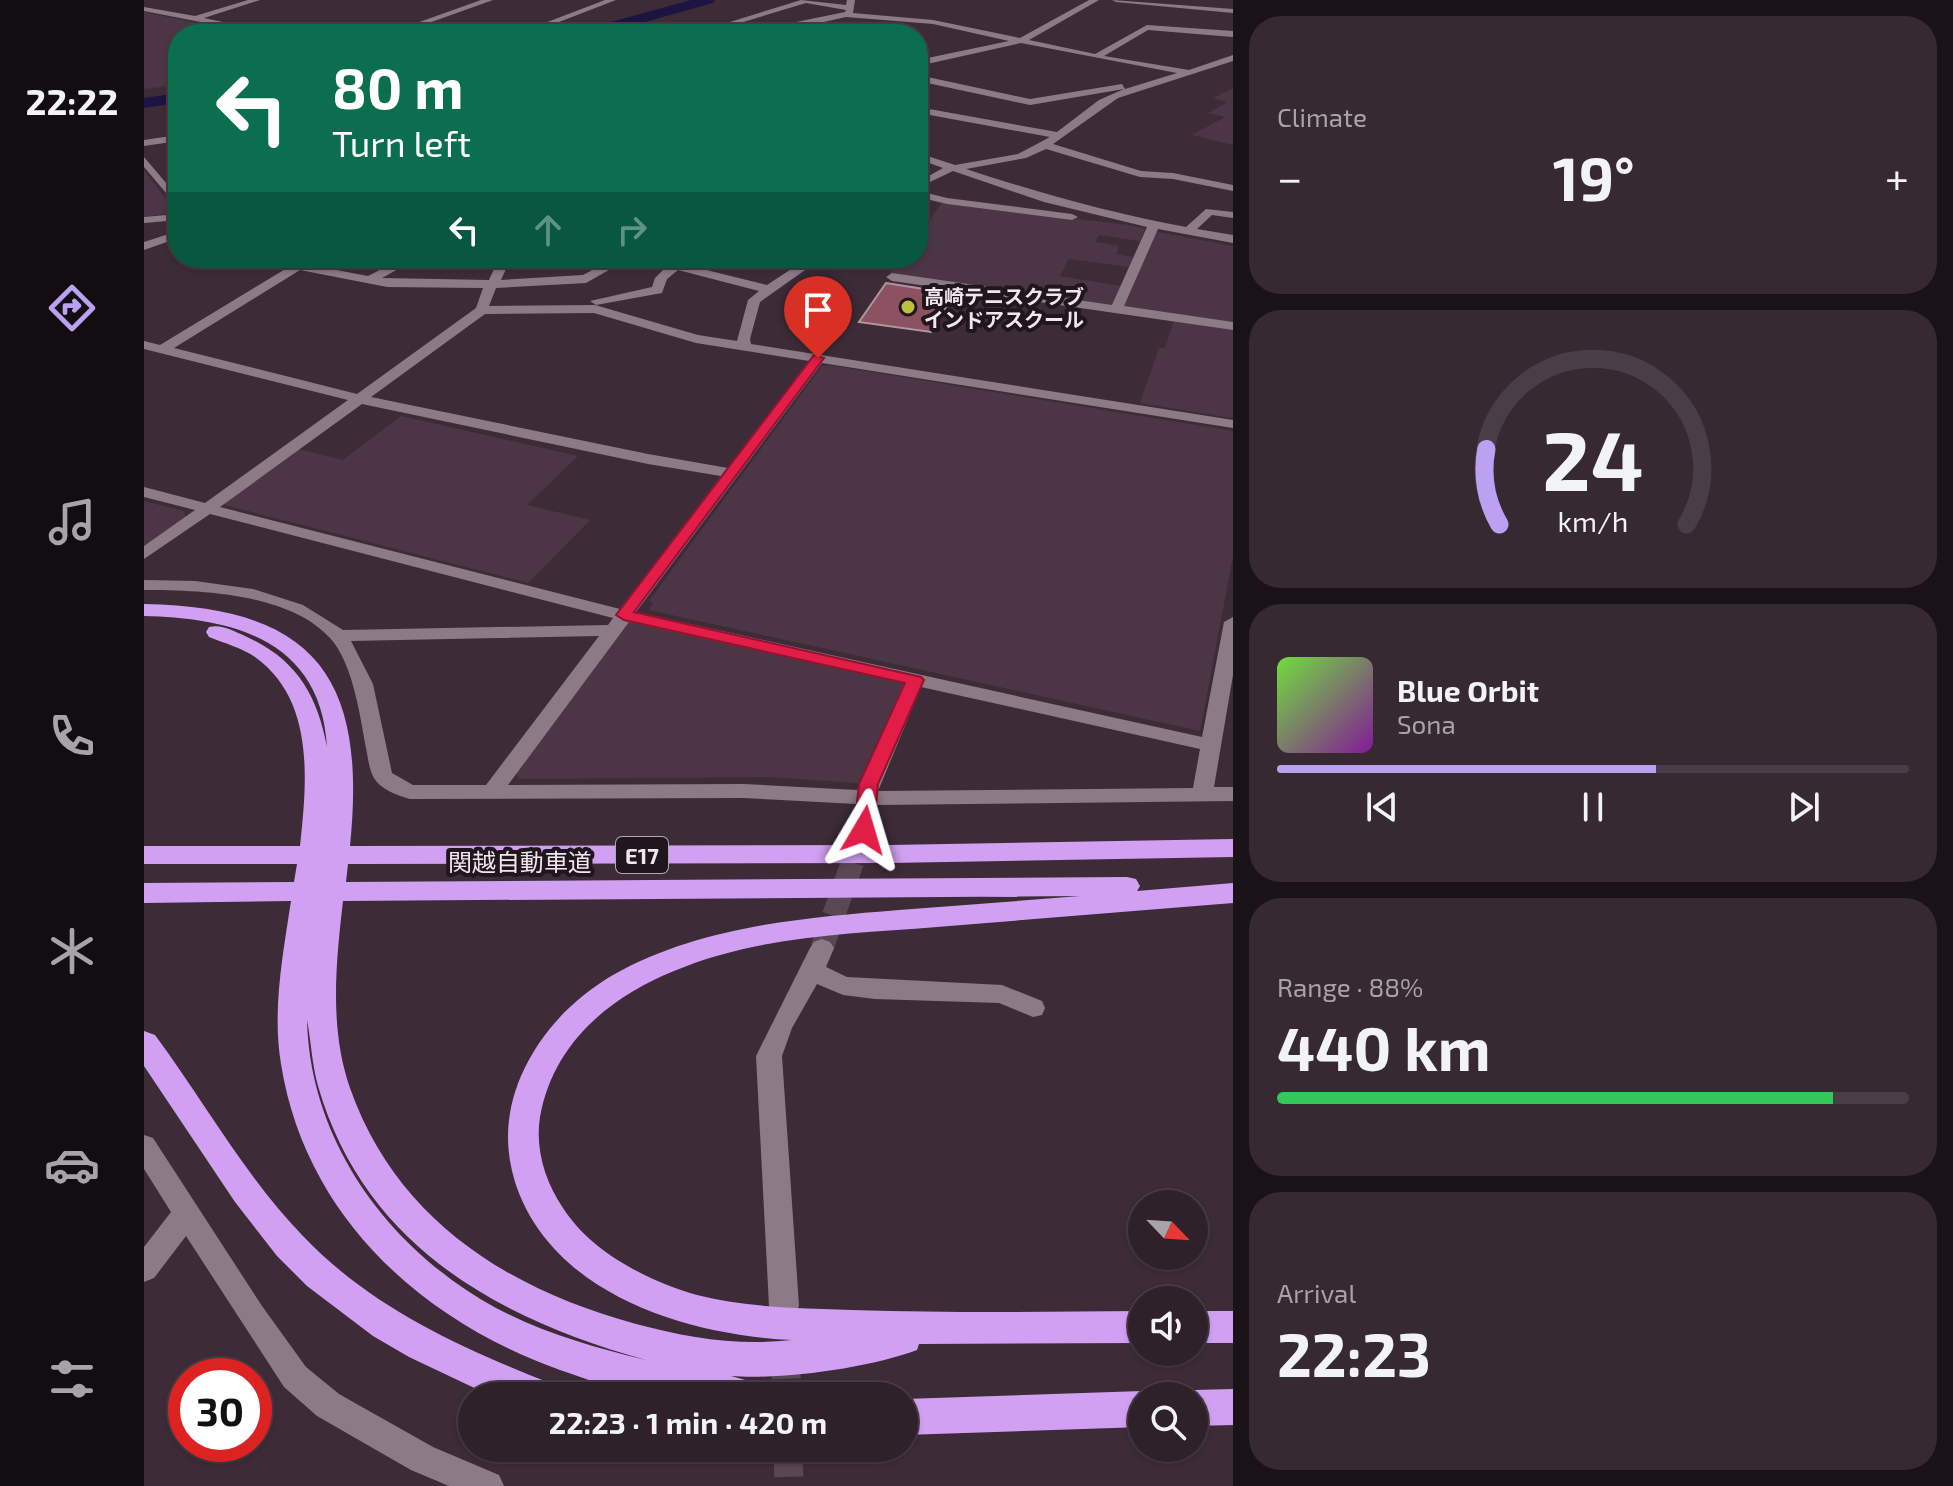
<!DOCTYPE html>
<meta charset="utf-8">
<style>
:root{--surface:#2e212a;--page:#362932;--text:#f1f3f6;--muted:#a7a3a8;--line:#493e47;--accent:#bca0f2}
body{margin:0;font-family:"Exo 2","Noto Sans JP",sans-serif;background:var(--page);color:var(--text);height:100vh;display:flex;flex-direction:column;font-size:30px;white-space:nowrap}
*{box-sizing:border-box;margin:0}
p{font-size:26px;color:var(--muted)}
.icon{flex:none;width:44px;height:44px;fill:none;stroke:currentColor;stroke-width:2;stroke-linecap:round;stroke-linejoin:round}
.map{position:relative;flex:1;overflow:hidden}
.details{display:flex;flex-direction:column;gap:16px;padding:16px;background:#191217;width:720px}
.details>*{flex:none}
.banner{position:absolute;left:24px;top:24px;width:760px;height:244px;border-radius:32px;box-shadow:0 2px 6px #0004,0 0 0 2px var(--line);background:#0b6e4f;color:#fff;overflow:hidden}
.needle{width:52px;rotate:115deg}
.controls{position:absolute;left:984px;top:1190px;display:grid;gap:16px}
.controls a{display:grid;place-items:center;width:80px;height:80px;border-radius:50%;background:var(--surface);box-shadow:0 2px 6px #0004,0 0 0 2px var(--line);font-size:40px}
.speed{position:absolute;left:24px;top:1358px;display:flex;gap:16px;font-size:40px;font-weight:700;text-align:center}
.speed>*{display:grid;place-content:center;width:104px;height:104px;border-radius:50%;background:var(--surface);box-shadow:0 2px 6px #0004,0 0 0 2px var(--line);line-height:1}
.speed .limit{border:12px solid #d22;background:#fff;color:#111}
.pin{position:absolute;display:grid;place-items:center;width:68px;height:68px;color:#fff;margin:-82px -34px;border-radius:50% 50% 50% 0;rotate:-45deg;box-shadow:0 0 8px #0007}
.pin .icon{rotate:45deg}
.me{position:absolute;width:88px;margin:-44px;rotate:7deg;stroke-linejoin:round;filter:drop-shadow(0 0 6px #0008)}
.turn{display:flex;align-items:center;gap:28px;height:168px;padding:0 32px;font-size:36px}
.turn .icon{width:104px;height:104px;stroke-width:2.5}
.turn b{display:block;font-size:56px;line-height:68px}
.lanes{display:flex;align-items:center;height:76px;padding:0 32px;background:#0003;justify-content:center;gap:40px;direction:ltr}
.lanes .off{opacity:.35}
.big{font-size:60px;font-weight:700;line-height:1.1}
.details .widget{flex:1;display:flex;flex-direction:column;justify-content:center;gap:12px;min-width:0;padding:0 28px;border-radius:32px;background:var(--page)}
.details .dial{align-items:center;gap:0}
.dial svg{height:208px;overflow:visible;fill:none;stroke:var(--line);stroke-width:7;stroke-linecap:round;text-anchor:middle}
.dial text{fill:var(--text);stroke:none}
.song{display:flex;align-items:center;gap:24px}
.cover{width:96px;height:96px;border-radius:12px;background:linear-gradient(135deg,hsl(100 70% 55%),hsl(290 70% 35%))}
.played{height:8px;border-radius:4px;background:linear-gradient(90deg,var(--accent) 60%,var(--line) 60%)}
.keys{display:flex;justify-content:space-around;direction:ltr}
.heat{display:flex;justify-content:space-between;align-items:center;font-size:44px;direction:ltr}
.charge{height:12px;border-radius:6px;background:linear-gradient(90deg,#34c759 88%,var(--line) 0)}
.trip{position:absolute;left:314px;top:1382px;width:460px;height:80px;border-radius:40px;background:var(--surface);box-shadow:0 2px 6px #0004,0 0 0 2px var(--line);font-weight:700;line-height:80px;text-align:center}
main{display:flex;flex:1;min-height:0}
.menu{display:flex;flex-direction:column;width:144px;justify-content:space-around;align-items:center;background:#120d11;color:var(--muted)}
.menu .icon{width:56px;height:56px}
.menu .on{color:var(--accent)}
.menu b{font-size:36px;color:var(--text)}
.map>svg:first-child{display:block}
.built{fill:#4c3646}
.lines{fill:none;stroke-linecap:round;stroke-linejoin:round}
.river{fill:#1c1541;fill-rule:evenodd}
.building{fill:#8c5261;stroke:#af969b;stroke-width:2}
.minor-tunnel-far1{stroke:#584853;stroke-width:23;stroke-dasharray:23 11;stroke-linecap:butt}
.minor-tunnel{stroke:#584853;stroke-width:29;stroke-dasharray:29 14;stroke-linecap:butt}
.minor{fill:#8d7a87;fill-rule:evenodd}
.highway{fill:#d2a0f2;fill-rule:evenodd}
.route{fill:#e11d48;stroke:#92132f;stroke-width:2}
.poi-dot{fill:#bfbe41;stroke:#1f171d;stroke-width:3}
.labels{text-anchor:middle;dominant-baseline:central;stroke-width:8;stroke-linejoin:round;paint-order:stroke}
.far-poi-label{font-size:20px;font-weight:bold;fill:#f1e6ed;stroke:#1f171d;text-anchor:start}
.shield{fill:#1f171d;stroke:#b2a8af;stroke-width:2}
.shield-label{font-size:22px;font-weight:bold;fill:#f1e6ed}
.street-label{font-size:24px;fill:#f1e6ed;stroke:#1f171d}
</style>
<main>
<nav class="menu">
<b>22:22</b>
<svg class="icon on" aria-label="directions" viewBox="0 0 24 24"><path d="M12 3l9 9-9 9-9-9zM9 14v-3h6M13 9l2 2-2 2"/></svg>
<svg class="icon" aria-label="music" viewBox="0 0 24 24"><path d="M9 18V5l10-2v13"/><circle cx="6" cy="18" r="3"/><circle cx="16" cy="16" r="3"/></svg>
<svg class="icon" aria-label="phone" viewBox="0 0 24 24"><path d="M5 4h4l2 5-3 2q2 4 5 5l2-3 5 2v4C11 20 4 13 5 4z"/></svg>
<svg class="icon" aria-label="climate" viewBox="0 0 24 24"><path d="M12 3v18M4 7l16 10M4 17L20 7"/></svg>
<svg class="icon" aria-label="car" viewBox="0 0 24 24"><path d="M5 17H2v-5l4-1 3-4h7l3 4 3 1v5h-3M9 17h6M6 11h13"/><circle cx="7" cy="17" r="2"/><circle cx="17" cy="17" r="2"/></svg>
<svg class="icon" aria-label="filters" viewBox="0 0 24 24"><path d="M4 7h16M4 17h16"/><circle cx="9" cy="7" r="2"/><circle cx="15" cy="17" r="2"/></svg>
</nav>
<div class="map">
<svg width="1089" height="1486" viewBox="0 0 1089 1486">
<rect width="100%" height="100%" fill="#3d2c38"/>
<path class="built" d="M0,12L101,33L104,34H34V85L0,89Z
M1089,88V145L1048,135L1081,117L1064,113L1084,102L1069,98Z
M0,170L32,212L0,217Z
M798,203L985,225L1001,229L996,241L955,235L951,242L975,246L972,254L989,257L985,267L925,259L916,276L977,286L969,306L745,274L757,258H774V235Z
M1009,231L1089,246V323L978,307Z
M1030,321L1089,330V418L996,403L1015,348H1021Z
M684,365L1089,431V556L1056,731L505,610L509,603L505,601L678,366Z
M257,416L434,456L383,505L446,520L384,583L81,505L78,500L150,448L199,460Z
M0,501L40,511L42,518L0,549Z
M486,620L762,681L714,783L623,777L375,779L372,773Z"/>
<g class="lines">
<path class="river" d="M547,0H571L569,3L458,34H432L434,31Z
M34,93V103L0,108V98Z"/>
</g>
<path class="building" d="M742,283L780,289L811,293L787,332L715,322Z"/>
<g class="lines">
<path class="minor-tunnel-far1" d="M678,948L720,830"/>
<path class="minor-tunnel" d="M641,1350L643,1396
M644,1448L645,1486"/>
<path class="minor" d="M104,0H116L60,18L136,34H119L0,11V7L51,16Z
M337,0H349L254,34H242Z
M461,0H472L384,34H372Z
M657,0L702,5L703,0H711L709,13L789,20L876,38L945,0H955L885,40L951,54L1003,25L1089,31V37L1004,30L960,56L1045,70L1089,55V61L974,98L909,144L997,171L1029,173L1089,185V191L1029,179L996,177L902,149L882,158L822,169C895,193 966,213 1042,227L1062,209L1089,212V218L1068,215L1053,229L1089,235V243L1014,229L980,306L1089,322V330L748,281L742,277L748,273L968,305L1003,227L900,202L809,171L786,182L775,191L803,198L928,214L934,217L928,220L803,204L774,197V182L799,168L774,159V153L811,165L874,154L906,137L775,113L774,107L913,132L955,100L980,89L886,105L774,81V75L886,99L978,84L981,89L1033,73L877,43L774,66V60L865,41L789,24L702,17L649,29L593,34L701,12L702,10L662,3L560,34H547Z
M968,0L1089,9V13L972,2Z
M34,135V141L0,146V140Z
M0,157L34,197V207L0,167Z
M34,214V220L0,223V217Z
M34,231V238L0,250V242Z
M104,258H129L224,276L259,258H274L238,278L345,280L355,258H367L357,280L439,275L471,258H486L442,283L352,288L345,306L451,305L554,335L593,341L604,300L615,291L534,270L523,279L518,293L452,305L446,301L508,287L511,278L522,267L494,258H514L623,285L664,258H678L616,302L606,339L607,344L1089,420V428L678,363L492,612L1058,737L1080,622L1089,617V675L1070,787H1089V801L733,805L728,835H712L709,830L712,804L599,798L266,799C253,795 237,790 230,778C225,770 224,757 222,748C216,716 209,663 186,638C145,593 56,590 0,590V580L51,581L109,589L159,605L199,630L464,625L469,618L66,514L0,559V546L51,510L0,497V487L61,503L204,400L0,349V341L16,345L143,268ZM156,270L243,287L339,288L332,308L213,394L30,348ZM450,313L552,343L665,361L584,468L504,454L227,397L341,314ZM218,404L504,464L577,476L476,609L76,507ZM485,622L760,683L713,790L599,784L364,785ZM455,636L342,785H269L248,773L229,684L207,641ZM777,687L1056,749L1049,788L734,791Z
M678,939L686,942L690,948L682,967L703,977L858,985L898,1001L901,1008L898,1015L889,1017L855,1003L731,999L699,995L673,984L648,1028L638,1056L655,1306L650,1315L640,1319L630,1315L625,1306L612,1056L666,948L670,942Z
M0,1135L9,1138L118,1306L162,1367L195,1394L289,1447L355,1475L360,1486H305L267,1470L173,1416L140,1387L42,1236L10,1278L0,1282V1247L27,1212L0,1169Z"/>
<path class="highway" d="M0,604C173,607 223,679 206,846L745,845L1089,839V857L745,863L204,864L202,882L983,877L992,879L996,886L993,891L1089,883V903C990,911 892,919 793,927C704,934 613,936 530,971C464,998 409,1044 396,1117C391,1149 401,1181 419,1208C447,1252 504,1281 553,1295C603,1308 657,1308 708,1310C805,1313 901,1312 998,1311V1343L775,1344L773,1350C725,1368 638,1380 587,1376L612,1383L617,1396C582,1396 544,1399 509,1396C478,1393 445,1380 416,1370C276,1320 161,1215 137,1064C128,1010 139,954 147,901L0,903V883L150,882L153,864H0V846H156C163,781 171,700 111,657C98,648 80,643 65,637L62,632L65,627C78,624 89,631 101,636C152,659 173,694 183,747C177,641 91,618 0,616ZM936,896C876,901 816,905 755,910C658,918 556,926 469,975C428,999 396,1033 377,1076C362,1111 360,1146 371,1182C407,1294 542,1335 648,1340C594,1346 544,1338 492,1324C363,1289 252,1219 206,1088C185,1028 192,962 199,901ZM163,1020C167,1041 168,1065 174,1086C220,1245 352,1318 502,1360C451,1348 399,1333 352,1308C246,1250 166,1143 163,1020Z
M0,1031L11,1035C60,1101 101,1176 158,1235C226,1307 315,1347 406,1383L411,1396H348L341,1393L265,1357L229,1336L163,1286L133,1256L91,1202L0,1066Z
M1050,1311H1089V1343H1050Z
M1089,1389V1425L1050,1426V1396L1037,1395L1050,1390Z
M998,1391L1010,1396H998V1427L760,1435V1399Z"/>
</g>
<path class="route" d="M670,355L680,358L490,612L777,677L780,680L734,784L730,830L720,836L710,830L715,784L761,683L480,620L472,615Z"/>
<circle class="poi-dot" cx="764" cy="307" r="8"/>
<g class="labels">
<g class="far-poi-label">
<text x="780" y="296">高崎テニスクラブ<tspan x="780" dy="23">インドアスクール</tspan></text>
</g>
<rect class="shield" x="472" y="837" width="52" height="36" rx="6"/>
<g class="shield-label">
<text x="498" y="855">E17</text>
</g>
<g class="street-label">
<text x="376" y="861">関越自動車道</text>
</g>
</g>
</svg>
<div class="controls">
<a><svg class="needle" viewBox="-14 -14 28 28"><path d="M0-13l5 13h-10z" fill="#e53935"/><path d="M0 13l5-13h-10z" fill="#a7a3a8"/></svg></a>
<a><svg class="icon" aria-label="sound" viewBox="0 0 24 24"><path d="M4 9h4l5-4v14l-5-4H4zM17 9q2 3 0 6"/></svg></a>
<a><svg class="icon" aria-label="search" viewBox="0 0 24 24"><circle cx="10" cy="10" r="6"/><path d="M15 15l6 6"/></svg></a>
</div>
<div class="speed"><div class="limit">30</div></div>
<div class="pin" style="left:674px;top:358px;background:#d93025"><svg class="icon" aria-label="arrive" viewBox="0 0 24 24"><path d="M6 21V4h12l-3 4 3 4H6"/></svg></div>
<svg class="me" style="left:720px;top:830px" viewBox="-20 -20 40 40"><path d="M0-17L14 15 0 8-14 15z" fill="#e11d48" stroke="#fff" stroke-width="4"/></svg>
<div class="trip">22:23 · 1 min · 420 m</div>
<div class="banner">
<div class="turn"><svg class="icon" aria-label="left" viewBox="0 0 24 24"><path d="M17 20v-9H6M10 6l-5 5 5 5"/></svg><div><b>80 m</b>Turn left</div></div>
<div class="lanes"><svg class="icon" aria-label="left" viewBox="0 0 24 24"><path d="M17 20v-9H6M10 6l-5 5 5 5"/></svg><svg class="icon off" aria-label="ahead" viewBox="0 0 24 24"><path d="M12 20V5M6 11l6-6 6 6"/></svg><svg class="icon off" aria-label="right" viewBox="0 0 24 24"><path d="M7 20v-9h11M14 6l5 5-5 5"/></svg></div>
</div>
</div>
<section class="details">
<div class="widget"><p>Climate</p>
<div class="heat"><a>−</a><b class="big">19°</b><a>+</a></div>
</div>
<div class="widget dial"><svg viewBox="0 0 100 80">
<path d="M14 69A42 42 0 1 1 86 69"/>
<path d="M14 69A42 42 0 0 1 9 40" stroke="#bca0f2"/>
<text x="50" y="56" font-size="32" font-weight="700">24</text>
<text x="50" y="72" font-size="11">km/h</text>
</svg></div>
<div class="widget">
<div class="song"><i class="cover"></i><div><b>Blue Orbit</b><p>Sona</p></div></div>
<div class="played"></div>
<div class="keys"><svg class="icon" aria-label="previous" viewBox="0 0 24 24"><path d="M18 5L8 12l10 7zM5 5v14"/></svg><svg class="icon" aria-label="pause" viewBox="0 0 24 24"><path d="M8 5v14M16 5v14"/></svg><svg class="icon" aria-label="next" viewBox="0 0 24 24"><path d="M6 5l10 7-10 7zM19 5v14"/></svg></div>
</div>
<div class="widget"><p>Range · 88%</p><b class="big">440 km</b><div class="charge"></div></div>
<div class="widget"><p>Arrival</p><b class="big">22:23</b></div>
</section>
</main>
